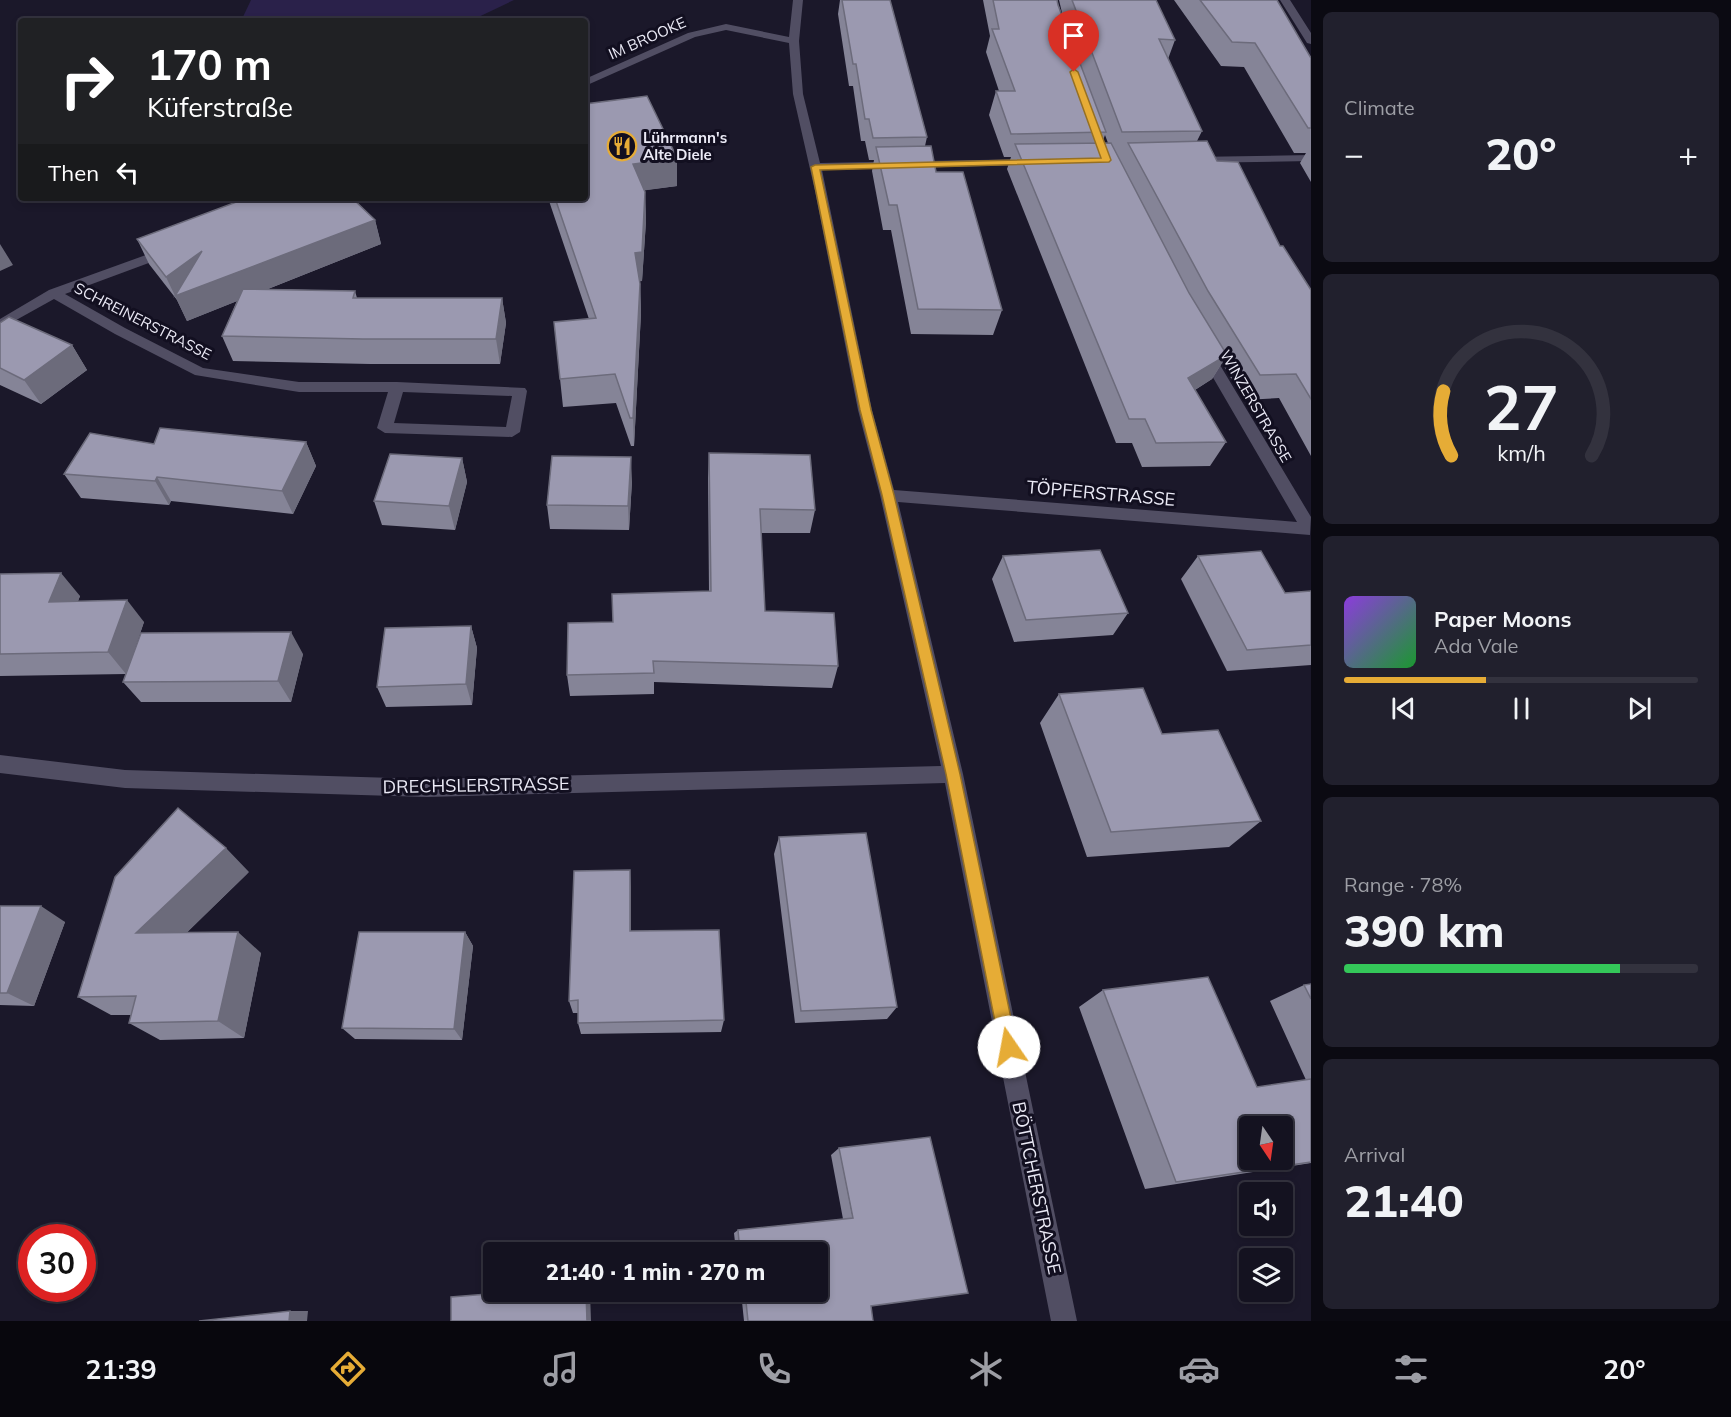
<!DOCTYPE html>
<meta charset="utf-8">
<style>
:root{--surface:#141220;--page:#21202d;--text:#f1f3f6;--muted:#9d9ea5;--line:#33323e;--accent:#e6ac36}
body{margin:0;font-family:Mulish,sans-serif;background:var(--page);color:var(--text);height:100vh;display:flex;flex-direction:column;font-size:22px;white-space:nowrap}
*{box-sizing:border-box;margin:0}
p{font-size:20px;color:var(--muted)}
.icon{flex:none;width:33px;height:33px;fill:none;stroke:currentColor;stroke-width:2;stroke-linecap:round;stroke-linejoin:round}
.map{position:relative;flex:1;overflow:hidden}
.panel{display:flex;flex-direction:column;gap:12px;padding:12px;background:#0b0a12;width:420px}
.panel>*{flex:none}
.hud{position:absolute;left:18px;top:18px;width:570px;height:183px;border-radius:6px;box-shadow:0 3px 9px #0003,0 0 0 2px var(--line);background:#202124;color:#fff;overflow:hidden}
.needle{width:39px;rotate:167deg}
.tools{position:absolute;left:1239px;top:1116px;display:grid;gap:12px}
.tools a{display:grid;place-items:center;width:54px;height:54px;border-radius:6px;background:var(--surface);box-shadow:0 3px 9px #0003,0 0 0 2px var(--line);font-size:30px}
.speed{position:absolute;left:18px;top:1224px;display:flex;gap:12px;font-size:30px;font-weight:700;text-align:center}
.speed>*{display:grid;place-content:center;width:78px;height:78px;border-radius:50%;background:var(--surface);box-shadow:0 3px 9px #0003,0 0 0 2px var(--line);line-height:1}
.speed .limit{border:9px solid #d22;background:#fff;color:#111}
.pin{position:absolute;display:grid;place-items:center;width:51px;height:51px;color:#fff;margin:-62px -26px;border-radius:50% 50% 50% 0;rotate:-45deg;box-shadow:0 0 6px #0007}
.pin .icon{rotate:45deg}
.me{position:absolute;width:66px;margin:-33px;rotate:348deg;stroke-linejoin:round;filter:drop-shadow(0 0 4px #0008)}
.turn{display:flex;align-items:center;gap:21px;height:126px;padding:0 30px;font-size:27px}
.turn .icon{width:78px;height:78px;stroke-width:2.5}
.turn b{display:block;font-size:42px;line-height:51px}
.then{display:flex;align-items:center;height:57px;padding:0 30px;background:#0003;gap:12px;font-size:22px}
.big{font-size:45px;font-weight:800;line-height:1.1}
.panel .card{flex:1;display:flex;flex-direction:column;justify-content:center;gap:9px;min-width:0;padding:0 21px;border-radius:9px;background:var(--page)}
.panel .dial{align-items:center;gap:0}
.dial svg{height:156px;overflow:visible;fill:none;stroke:var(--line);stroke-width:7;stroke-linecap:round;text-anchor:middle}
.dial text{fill:var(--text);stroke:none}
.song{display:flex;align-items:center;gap:18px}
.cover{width:72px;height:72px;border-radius:9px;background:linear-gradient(135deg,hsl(270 70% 55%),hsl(130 70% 35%))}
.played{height:6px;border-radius:3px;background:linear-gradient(90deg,var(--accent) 40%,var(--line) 40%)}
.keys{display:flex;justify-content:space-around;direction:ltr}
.heat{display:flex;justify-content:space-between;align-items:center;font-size:33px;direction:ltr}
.charge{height:9px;border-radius:4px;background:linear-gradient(90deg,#34c759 78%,var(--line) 0)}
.trip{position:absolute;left:483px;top:1242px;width:345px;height:60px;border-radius:6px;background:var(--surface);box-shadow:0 3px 9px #0003,0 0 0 2px var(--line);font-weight:800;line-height:60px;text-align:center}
.menu{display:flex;height:96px;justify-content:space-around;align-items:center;background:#08070d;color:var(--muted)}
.menu .icon{width:42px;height:42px}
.menu .selected{color:var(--accent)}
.menu b{font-size:27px;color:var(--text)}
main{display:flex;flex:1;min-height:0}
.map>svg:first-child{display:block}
.green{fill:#2a214a}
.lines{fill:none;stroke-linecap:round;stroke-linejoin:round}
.street{fill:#514e63;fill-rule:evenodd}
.wall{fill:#858497;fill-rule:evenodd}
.shaded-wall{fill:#6c6b7b}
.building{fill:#9b99b0;stroke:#6c6b7b;stroke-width:1.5;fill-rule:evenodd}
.route{fill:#e6ac36;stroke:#967023;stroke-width:1.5}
.labels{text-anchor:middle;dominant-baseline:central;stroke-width:6;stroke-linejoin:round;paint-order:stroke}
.far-street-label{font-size:15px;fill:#ebeaf6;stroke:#120f20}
.far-poi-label{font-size:15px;font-weight:bold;fill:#ebeaf6;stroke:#120f20;text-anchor:start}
.street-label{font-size:18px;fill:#ebeaf6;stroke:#120f20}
</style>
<main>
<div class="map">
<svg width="1311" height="1321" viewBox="0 0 1311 1321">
<rect width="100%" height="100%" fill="#1b182a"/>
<path class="green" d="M251,0H514L470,21H241Z"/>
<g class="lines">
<path class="street" d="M793,0H803L799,41L803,94L820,163L1033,159L1039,162L1033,165L822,170L872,410L894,490L1297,522L1197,350L1204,345L1211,350L1311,517L1310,535L898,502L963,774L1077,1321H1051L945,783L427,797L125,788L0,773V755L125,770L427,779L941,766L880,495L858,410L815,191L793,94L789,43L726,30L695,37L585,86V79L688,33L726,24L789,37Z
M1280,0H1290L1311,33V44L1307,43Z
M1311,155V161L1193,163L1187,160L1193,157Z
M168,247L174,251L173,254L65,294L125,328L203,368L299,382H397L525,388L527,391L520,432L512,437L385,433L377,428L388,392H299L195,375L115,334L54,299L0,329V319L49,290ZM403,392L512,396L506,427L394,423Z"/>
</g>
<path class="wall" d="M840,0H890L927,137L925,146L936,172L1002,310L993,335L911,334L891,230H883L872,171L874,160H869L865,141H861L853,86H849L838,14Z
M983,0H1057L1064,21L1059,0H1156L1175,40L1168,59L1202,131L1197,141L1217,161L1280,246L1311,290V456L1279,398L1244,400L1222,363L1212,379L1195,390L1226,442L1210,466L1142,467L1132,443H1116L1007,169L1011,157H1004L989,115L996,91H999L986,52L990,36ZM1105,135L1108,143H1102Z
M1174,0H1277L1311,58V182L1300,163L1306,153H1294L1244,67L1221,66Z
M585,104L677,158V186L645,190V192L646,221L642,281H640L641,313L634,446H631L616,403L563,407L554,322L589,319L548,198H585Z
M375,220L381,244L268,289L355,291L357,298H502L506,323L500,364H370L233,361L222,336L237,301L187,321L177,300L149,264L137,239Z
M0,323L72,345L87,370L41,404L0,385Z
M306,442L316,466L293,514L171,501L169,505L81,498L64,474Z
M709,453L815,510L810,533H761L765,611L838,666L832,688L654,682V694L570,696L567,675L613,622L709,591L708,478Z
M462,458L467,482L455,530L382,525L374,501Z
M632,481L629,530L550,529L547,505Z
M1003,556L1128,613L1113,635L1014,642L992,579Z
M1198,556L1285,593L1311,591V665L1227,671L1181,579Z
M0,574L80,596L78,601L144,622L126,674L0,676Z
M471,626L477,648L472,705L386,707L377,687Z
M303,654L291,702H141L123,682Z
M1059,694L1162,734L1261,821L1229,847L1087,857L1040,723Z
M779,837L897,1007L887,1019L795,1023L774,854Z
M249,872L187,932L261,953L244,1038L160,1040L129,1023L131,1015H111L78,997Z
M631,887V931L724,1020L721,1032L581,1034L578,1023V1013H573L569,1001Z
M0,906L65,922L34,1006L0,1005Z
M465,932L473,946L462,1040L355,1039L342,1028Z
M1311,984V1163L1145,1189L1079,1007L1103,990L1257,1087L1306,1080L1270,1001L1304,985Z
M839,1148L873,1321H744L741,1292H818V1252H736L734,1233L738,1230L843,1219L831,1155Z"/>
<path class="shaded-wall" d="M677,158V186L633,192V164Z
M645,192L646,221L642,281L635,282V253Z
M375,220L381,244L187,321L166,277L202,251Z
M0,244L13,265L0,271Z
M640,284L641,313L634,446L633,418Z
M502,298L506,323L500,364L496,339Z
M72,345L87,370L41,404L24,380Z
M1227,355L1212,379L1174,403L1188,378Z
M306,442L316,466L293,514L282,491Z
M631,457L632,481L629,530L628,506Z
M462,458L467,482L455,530L449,506Z
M157,477L171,501L169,505L155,481Z
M61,573L80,596L69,624L49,602Z
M127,600L144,622L126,674L108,652Z
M471,626L477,648L472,705L466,684Z
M291,632L303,654L291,702L278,681Z
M226,848L249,872L165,954L136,933Z
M630,870L631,887V946L630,931Z
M41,906L65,922L34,1006L7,993Z
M238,932L261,953L244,1038L218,1021Z
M465,932L473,946L462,1040L454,1029Z
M586,1292H590L591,1321H587Z
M290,1311H308L307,1321H289Z"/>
<path class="building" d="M842,0H890L927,137L873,138L869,119H865L856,64H853Z
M993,0H1057L1058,5L1106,132L1011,134L996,91H1015L992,29H999Z
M1072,0H1156L1175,40L1159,39L1202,131L1122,132Z
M1200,0H1277L1311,58V128H1308L1255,43L1232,42Z
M647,96L677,158L633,164L645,192L642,252L635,253L640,284L633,418H630L615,374L560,379L554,322L596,318L555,198H585V145H588L585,137V104Z
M1207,141L1217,161L1238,162L1280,246H1283L1311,290V399L1296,374L1260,375L1208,291L1128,143Z
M1111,143L1189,293L1227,355L1188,378L1226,442L1156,443L1145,419H1129L1015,144Z
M931,146L936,172H963L1002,310L918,309L897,205H889L876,147Z
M247,198H352L375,220L175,296L202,251L166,277L137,239Z
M243,289L355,291L353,298H502L496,339H363L222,336Z
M9,317L72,345L24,380L0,368V323Z
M160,428L306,442L282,491L157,477L155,481L64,474L90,433L154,444Z
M709,453L810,455L815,510L760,509L765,611L834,613L838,666L653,661L654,673L567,675L568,623L613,622L612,594L711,591Z
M390,454L462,458L449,506L374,501Z
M552,456L631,457L628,506L547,505Z
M1100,550L1128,613L1026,620L1003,556Z
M1261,551L1285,593L1311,591V645L1247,650L1198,556Z
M61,573L49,602L127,600L108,652L0,654V574Z
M471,626L466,684L377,687L385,628Z
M291,632L278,681L123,682L141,633Z
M1143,688L1162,734L1218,730L1261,821L1111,832L1059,694Z
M178,808L226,848L136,933L238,932L218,1021L129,1023L136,996L78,997L115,877Z
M866,833L897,1007L801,1011L779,837Z
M630,870V931L719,930L724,1020L578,1023V1000L569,1001L574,871Z
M0,906H41L7,993H0Z
M359,932H465L454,1029L342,1028Z
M1208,977L1257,1087L1311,1079V1162L1176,1182L1103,990ZM1250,1126H1282V1160H1250Z
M1311,984V999L1304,985Z
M930,1137L968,1293L871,1306L873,1321H748L745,1292H818V1252H740L738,1230L853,1218L839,1148Z
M512,1292H586L587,1321H451V1297Z
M290,1311L289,1321H199Z"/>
<path class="route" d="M1074,69L1078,72L1111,160L1109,162L820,170L871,410L894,495L960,774L1017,1047L1015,1054L1009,1056L1003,1054L1000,1047L946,774L882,495L860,410L811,167L815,165L1101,158L1070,72Z"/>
<defs>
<g id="restaurant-ring" transform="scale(1.5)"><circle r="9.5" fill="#120f20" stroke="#e6ac36" stroke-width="1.5"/><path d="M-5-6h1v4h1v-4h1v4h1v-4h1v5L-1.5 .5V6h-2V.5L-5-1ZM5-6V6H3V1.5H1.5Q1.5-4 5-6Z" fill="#e6ac36"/></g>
</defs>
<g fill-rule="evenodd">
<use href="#restaurant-ring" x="622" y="146"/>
</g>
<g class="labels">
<g class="far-street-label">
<text transform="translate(647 38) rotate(-24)">IM BROOKE</text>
<text transform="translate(143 321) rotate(27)">SCHREINERSTRASSE</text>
<text transform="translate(1256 406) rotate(60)">WINZERSTRASSE</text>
</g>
<g class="far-poi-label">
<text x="643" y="137">Lührmann's<tspan x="643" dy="17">Alte Diele</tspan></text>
</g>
<g class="street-label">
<text transform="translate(1101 493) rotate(5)">TÖPFERSTRASSE</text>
<text transform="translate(476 785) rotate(-1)">DRECHSLERSTRASSE</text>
<text transform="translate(1037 1188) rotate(78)">BÖTTCHERSTRASSE</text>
</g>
</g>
</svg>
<div class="tools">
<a><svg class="needle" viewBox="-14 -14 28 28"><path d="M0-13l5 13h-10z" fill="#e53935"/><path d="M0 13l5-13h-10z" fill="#9d9ea5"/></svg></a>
<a><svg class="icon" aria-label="sound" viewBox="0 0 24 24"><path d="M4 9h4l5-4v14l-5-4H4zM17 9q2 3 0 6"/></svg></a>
<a><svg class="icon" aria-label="layers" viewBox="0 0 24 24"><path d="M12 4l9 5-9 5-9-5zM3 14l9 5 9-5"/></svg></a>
</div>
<div class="speed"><div class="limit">30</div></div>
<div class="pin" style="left:1074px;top:72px;background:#d93025"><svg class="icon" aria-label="arrive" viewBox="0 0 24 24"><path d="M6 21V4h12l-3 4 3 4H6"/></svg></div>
<svg class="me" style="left:1009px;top:1047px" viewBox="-20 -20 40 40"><circle r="19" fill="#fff"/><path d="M0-13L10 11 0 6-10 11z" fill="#e6ac36"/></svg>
<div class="trip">21:40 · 1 min · 270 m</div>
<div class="hud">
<div class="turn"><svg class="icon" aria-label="right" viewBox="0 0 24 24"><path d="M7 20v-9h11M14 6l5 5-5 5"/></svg><div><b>170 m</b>Küferstraße</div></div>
<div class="then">Then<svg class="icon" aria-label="left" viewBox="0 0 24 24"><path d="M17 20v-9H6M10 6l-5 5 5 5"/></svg></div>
</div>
</div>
<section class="panel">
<div class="card"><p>Climate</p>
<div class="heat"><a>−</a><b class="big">20°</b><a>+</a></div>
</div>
<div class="card dial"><svg viewBox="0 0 100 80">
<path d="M14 69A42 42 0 1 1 86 69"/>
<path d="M14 69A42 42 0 0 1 10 36" stroke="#e6ac36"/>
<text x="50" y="56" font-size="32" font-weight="700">27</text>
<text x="50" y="72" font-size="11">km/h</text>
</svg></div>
<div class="card">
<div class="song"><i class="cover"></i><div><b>Paper Moons</b><p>Ada Vale</p></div></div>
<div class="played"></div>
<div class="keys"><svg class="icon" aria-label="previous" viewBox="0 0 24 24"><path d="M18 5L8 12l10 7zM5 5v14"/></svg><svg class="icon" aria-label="pause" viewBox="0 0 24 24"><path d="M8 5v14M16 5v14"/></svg><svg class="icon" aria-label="next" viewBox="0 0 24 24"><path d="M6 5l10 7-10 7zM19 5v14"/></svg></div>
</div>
<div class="card"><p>Range · 78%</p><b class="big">390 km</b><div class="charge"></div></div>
<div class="card"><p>Arrival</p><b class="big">21:40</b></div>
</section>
</main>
<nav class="menu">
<b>21:39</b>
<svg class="icon selected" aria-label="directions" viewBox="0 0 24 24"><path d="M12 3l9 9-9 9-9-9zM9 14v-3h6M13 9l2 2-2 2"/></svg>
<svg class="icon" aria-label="music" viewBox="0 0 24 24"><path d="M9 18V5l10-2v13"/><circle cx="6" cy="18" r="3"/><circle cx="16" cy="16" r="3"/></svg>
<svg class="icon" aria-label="phone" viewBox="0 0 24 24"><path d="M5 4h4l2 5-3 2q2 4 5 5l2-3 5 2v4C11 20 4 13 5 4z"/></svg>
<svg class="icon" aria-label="climate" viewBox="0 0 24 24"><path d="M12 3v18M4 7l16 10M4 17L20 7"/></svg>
<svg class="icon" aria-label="car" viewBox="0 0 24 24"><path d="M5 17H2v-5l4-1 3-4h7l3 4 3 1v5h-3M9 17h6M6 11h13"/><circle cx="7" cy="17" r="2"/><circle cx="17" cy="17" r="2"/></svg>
<svg class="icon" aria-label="filters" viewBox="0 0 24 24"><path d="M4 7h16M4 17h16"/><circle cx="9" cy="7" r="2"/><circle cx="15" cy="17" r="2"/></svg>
<b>20°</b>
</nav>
